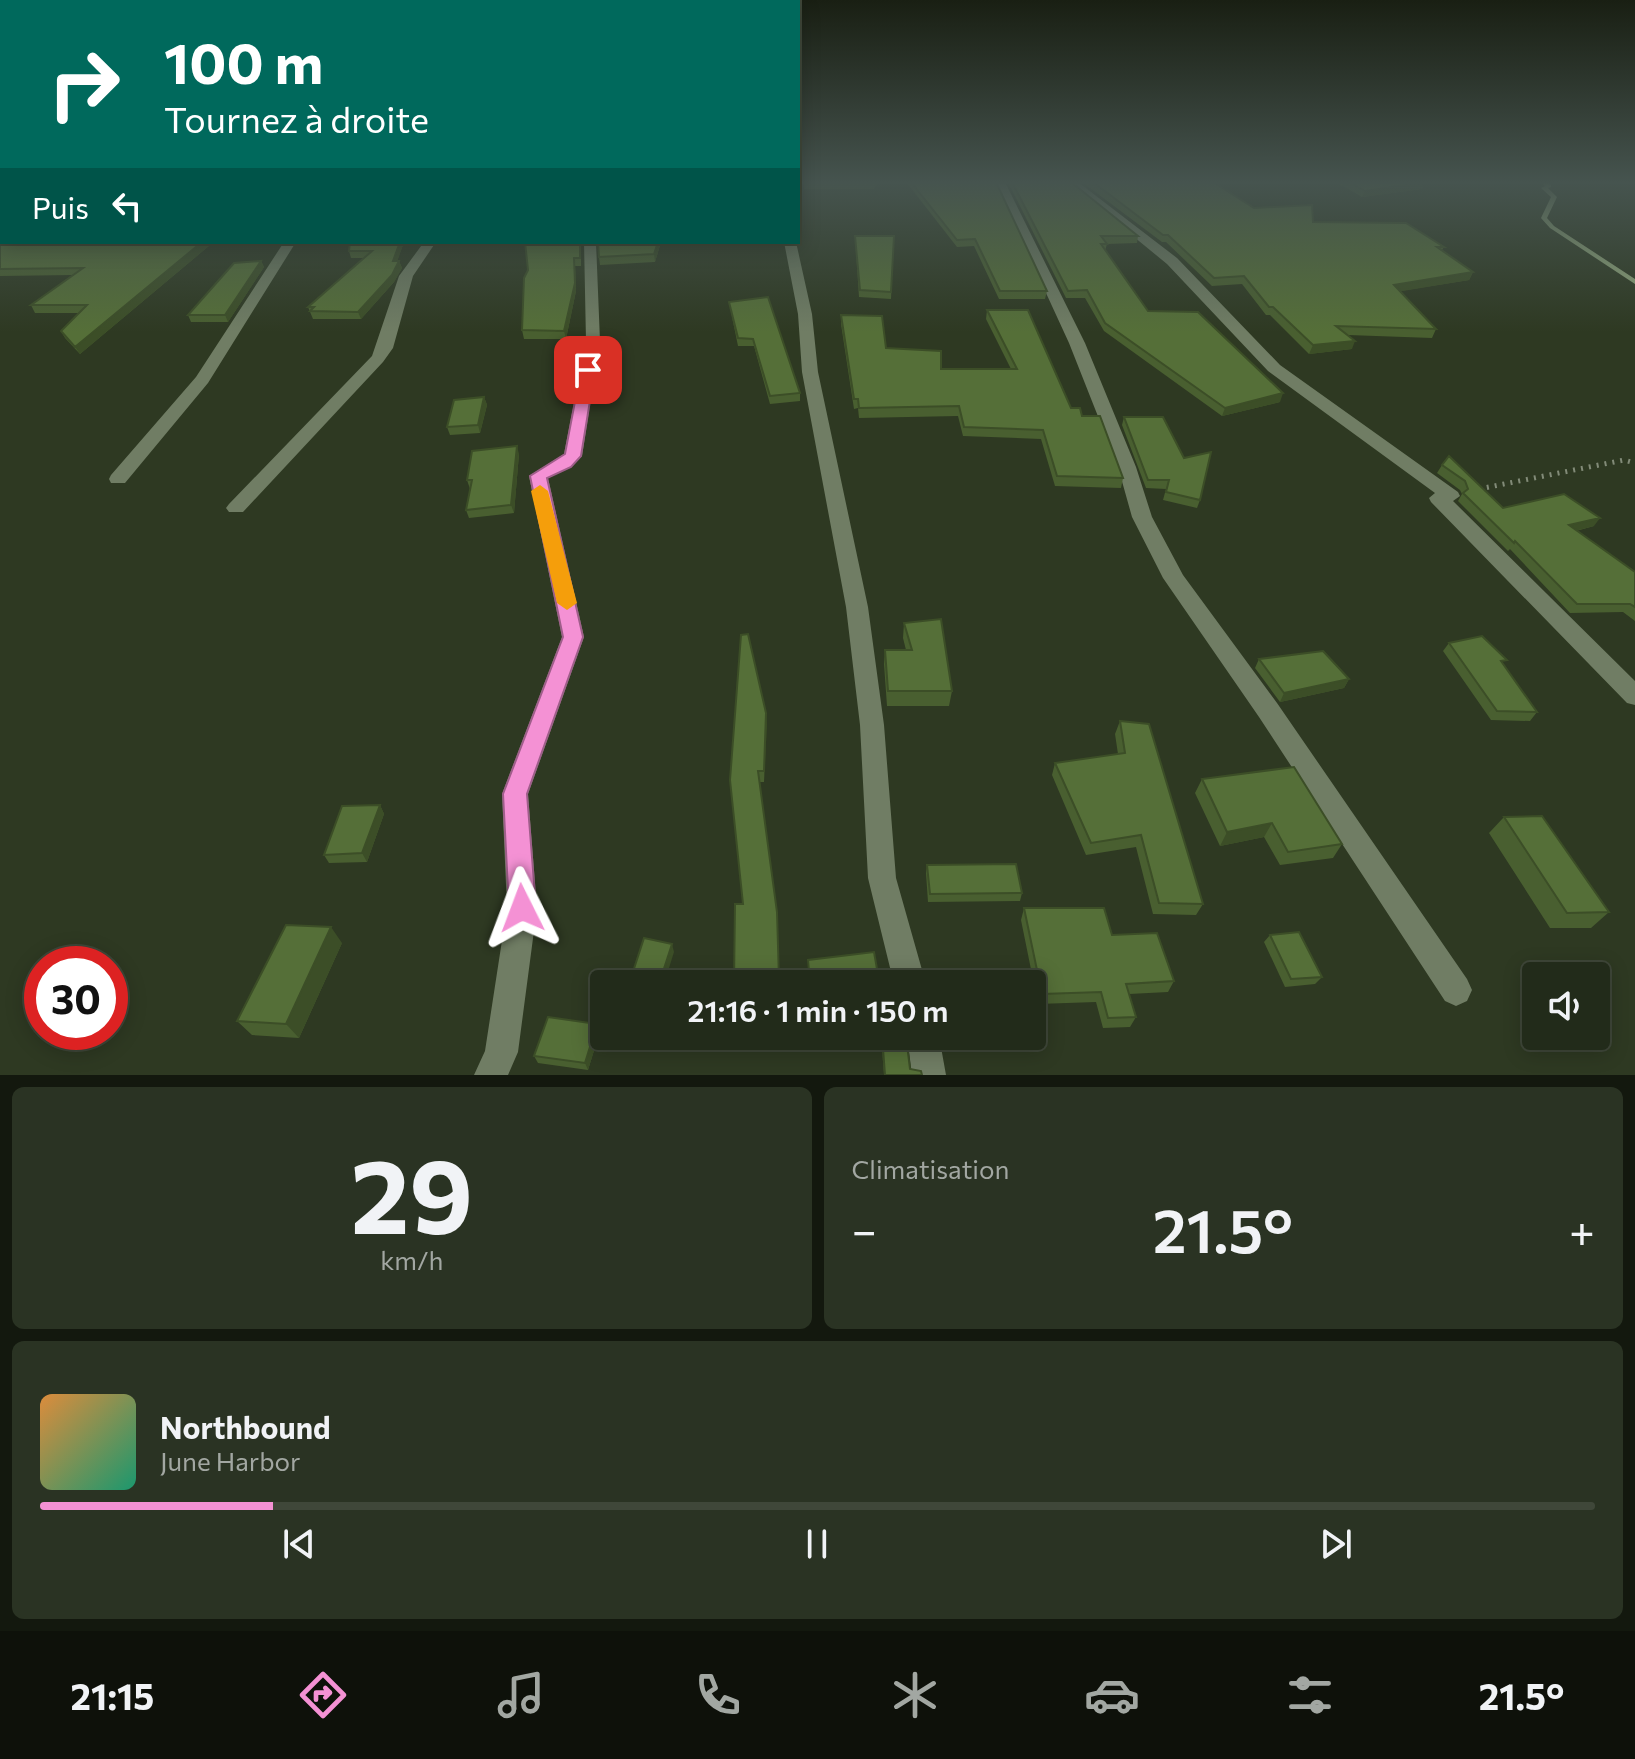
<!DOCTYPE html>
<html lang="fr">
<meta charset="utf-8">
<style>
:root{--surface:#222b1a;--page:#2a3323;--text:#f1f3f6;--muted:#a2a7a2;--line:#3f4739;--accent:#f491d4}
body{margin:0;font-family:Commissioner,sans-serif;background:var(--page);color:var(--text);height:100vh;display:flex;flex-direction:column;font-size:30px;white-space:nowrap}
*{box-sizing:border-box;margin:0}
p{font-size:26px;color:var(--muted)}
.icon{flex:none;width:44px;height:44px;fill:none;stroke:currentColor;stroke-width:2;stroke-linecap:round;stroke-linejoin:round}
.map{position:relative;height:1075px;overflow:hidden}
.sheet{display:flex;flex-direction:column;gap:12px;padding:12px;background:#13180e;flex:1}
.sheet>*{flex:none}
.guide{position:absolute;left:0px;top:0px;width:800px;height:244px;box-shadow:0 4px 20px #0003,0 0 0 2px var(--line);background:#00695c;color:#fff;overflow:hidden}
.fabs{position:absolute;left:1522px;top:962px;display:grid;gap:16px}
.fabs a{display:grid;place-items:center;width:88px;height:88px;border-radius:8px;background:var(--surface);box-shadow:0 4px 20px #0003,0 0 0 2px var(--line);font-size:40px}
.speed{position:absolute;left:24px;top:946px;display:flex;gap:16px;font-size:40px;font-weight:700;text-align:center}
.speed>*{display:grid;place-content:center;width:104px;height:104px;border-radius:50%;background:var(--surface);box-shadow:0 4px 20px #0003,0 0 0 2px var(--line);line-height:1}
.speed .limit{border:12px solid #d22;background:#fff;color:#111}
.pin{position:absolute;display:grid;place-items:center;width:68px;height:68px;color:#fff;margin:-34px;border-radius:16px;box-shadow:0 4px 12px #0006}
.me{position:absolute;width:88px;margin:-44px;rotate:357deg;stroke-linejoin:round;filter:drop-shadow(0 0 6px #0008)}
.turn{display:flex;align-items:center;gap:28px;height:168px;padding:0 32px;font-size:36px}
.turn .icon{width:104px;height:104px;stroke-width:2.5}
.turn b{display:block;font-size:56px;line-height:68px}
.then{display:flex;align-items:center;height:76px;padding:0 32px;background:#0003;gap:16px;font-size:30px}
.big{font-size:60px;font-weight:600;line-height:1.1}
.sheet .widget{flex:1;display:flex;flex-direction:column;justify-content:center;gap:12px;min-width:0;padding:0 28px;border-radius:12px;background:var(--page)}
.sheet .dial{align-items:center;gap:0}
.dial b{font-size:104px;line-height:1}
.song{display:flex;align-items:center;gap:24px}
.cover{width:96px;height:96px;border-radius:12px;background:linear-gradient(135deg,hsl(30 70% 55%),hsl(160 70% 35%))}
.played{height:8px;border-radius:4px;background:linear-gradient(90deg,var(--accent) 15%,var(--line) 15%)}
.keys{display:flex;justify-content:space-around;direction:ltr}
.heat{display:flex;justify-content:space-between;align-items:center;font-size:44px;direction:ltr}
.sheet .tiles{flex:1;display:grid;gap:12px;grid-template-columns:1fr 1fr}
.widget:last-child{grid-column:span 2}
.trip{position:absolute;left:590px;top:970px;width:456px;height:80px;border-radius:8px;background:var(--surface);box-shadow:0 4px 20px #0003,0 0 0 2px var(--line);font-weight:600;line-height:80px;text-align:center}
.dock{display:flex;height:128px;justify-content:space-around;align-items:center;background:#0e110a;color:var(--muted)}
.dock .icon{width:56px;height:56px}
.dock .current{color:var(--accent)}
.dock b{font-size:36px;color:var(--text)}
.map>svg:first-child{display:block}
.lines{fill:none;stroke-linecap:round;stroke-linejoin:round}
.stream{fill:#94aa7e;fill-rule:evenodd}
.path{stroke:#828b78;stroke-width:5;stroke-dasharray:2 6;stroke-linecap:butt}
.street{fill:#707d64;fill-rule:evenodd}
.primary{fill:#7da054;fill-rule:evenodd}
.wall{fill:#495f30}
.shaded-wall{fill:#3c4e27}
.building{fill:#556f38;stroke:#3c4e27;stroke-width:2}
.route{fill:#f491d4;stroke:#9f5e8a;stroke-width:2}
.slow{fill:#f59e0b}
</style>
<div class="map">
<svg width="1635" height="1075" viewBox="0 0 1635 1075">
<rect width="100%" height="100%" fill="#2e3922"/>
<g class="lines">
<path class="stream" d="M1541,182H1547L1551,185V187L1548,188L1557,197L1547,218L1554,226L1635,279V284L1550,228L1541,218L1551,197L1541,188L1545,186Z"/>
<path class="path" d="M1479,489L1624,460L1635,463"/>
<path class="street" d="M995,182H1005L1085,343L1136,467L1152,517L1183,575L1277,703L1467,979L1472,990L1467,1001L1456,1006L1445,1001L1259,717L1163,578L1132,517L1118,467L1069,343Z
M1067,182H1078L1177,258L1280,365L1458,492L1460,496L1453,501L1635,681V705L1627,703L1431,502L1429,498L1435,493L1268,371L1167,264Z
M284,242H296L208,383L125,483H111L109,479L111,475L196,377Z
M424,242H436L413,276L393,348L383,362L243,512H229L226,508L229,504L372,356L399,276Z
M584,242H596L600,341L582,456L571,467L548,478L584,637L528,794L537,908L518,1052L508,1075H474L485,1051L507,908L502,794L562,637L529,476L564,454L586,341Z
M784,242H796L812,314L818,372L868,607L884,725L896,878L926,984H894L868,878L860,725L846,607L802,372L798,314Z
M907,1036H939L946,1075H912Z"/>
<path class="primary" d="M2,221V229L0,230V222Z"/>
</g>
<path class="wall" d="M804,182H996L1047,291L1045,299H999L974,246L957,247L907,183H878L874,189H804Z
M1008,182H1071L1138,236L1137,243L1107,244L1105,251L1148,311L1280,402L1222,416L1104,331L1085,298H1066Z
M1082,182H1213L1254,208L1313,222L1444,247L1442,250L1473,272L1469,280L1400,291L1436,329L1432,338L1348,335L1352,349L1309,354L1270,315H1266L1242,284L1212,286L1166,242H1162Z
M1336,182H1423L1422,189L1362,197Z
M0,229L2,242L210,245L80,354L65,338L61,331L80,313H35L31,305L73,275L0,276Z
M855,236H894L891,299L859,297Z
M404,242L397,261H399L402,268L394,282L361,319H313L308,307L364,258H351L349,251Z
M525,242H581V266H575L576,291L566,339H524L522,330L528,270Z
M661,242L655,262L600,265L599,257Z
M261,261L264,267L228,322H191L188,315Z
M729,302L800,393V401L770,404L754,346H738Z
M987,310L1071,408L1082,416L1123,478L1121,488L1055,486L1041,439L963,436L958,416L859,418L858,408L854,409L841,324V315L886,348L941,369H1011L986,319Z
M484,397L487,405L480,433L450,435L447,427Z
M1124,417L1184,458L1200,500L1197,508L1163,500L1166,489L1146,488L1122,425Z
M519,454L514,513L469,518L466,510L470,489L467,480Z
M1442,465L1503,508L1594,526L1576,531L1635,572V621L1623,612L1570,613L1510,549L1508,551L1458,501L1462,494L1460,490L1437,473Z
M904,623L952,691L949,706H887L884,664L885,650H906L903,638Z
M748,634L766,713L764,782H760L779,984H735L734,981L743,904Z
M1449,643L1503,665L1537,712L1530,721L1491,720L1443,651Z
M1259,659L1349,679L1344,688L1280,702L1255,668Z
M1120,721L1203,904L1196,915L1153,914L1136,847L1086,855L1052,775L1055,763L1118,754L1115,734Z
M1202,779L1342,844L1333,858L1280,865L1264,837L1220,846L1195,793Z
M380,805L384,814L367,862L329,863L324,855Z
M1504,817L1609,912L1591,928H1550L1489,833Z
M927,865L1022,893L1020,901L928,902L926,873Z
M1024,908L1112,935L1174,981L1168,992L1129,994L1136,1017L1130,1027L1103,1028L1096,1002L1038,1004L1021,920Z
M1270,935L1322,977L1315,984L1285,987L1264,942Z
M342,943L299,1038L252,1035L237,1021Z
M808,960L879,980V984H810Z
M600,1031L588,1070L538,1063L534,1056Z
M615,1036H648L645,1044L616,1038Z
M881,1036H906L910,1069L922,1075H884Z"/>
<path class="shaded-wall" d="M1425,182L1422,189L1362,197L1365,191Z
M199,242H209L210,245L80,354L75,347Z
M400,242H404L395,268L393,261Z
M658,242H661L655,262L654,254Z
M574,258L576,291L566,339L564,331Z
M261,261L264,267L228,322L225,315Z
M399,261L402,268L394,282L361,319L358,312Z
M1473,272L1469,280L1391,293L1394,285Z
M1355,341L1352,349L1309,354L1313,345Z
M1283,393L1280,402L1222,416L1225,408Z
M484,397L487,405L480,433L478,425Z
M517,446L519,454L514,513L511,505Z
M1600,518L1594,526L1563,534L1569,525Z
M1349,679L1344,688L1280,702L1284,693Z
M766,713L767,724L764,782V771Z
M380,805L384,814L367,862L362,853Z
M1272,823L1264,837L1220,846L1227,832Z
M331,927L342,943L299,1038L286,1024Z
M672,944L674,952L664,984H659Z
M597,1024L600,1031L588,1070L585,1063Z"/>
<path class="building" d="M804,182H875L804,183Z
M911,182H996L1047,291H1000L975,239L957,240Z
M1012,182H1071L1138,236H1101L1107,244H1101L1148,311L1198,312L1283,393L1225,408L1105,323L1087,290L1068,291Z
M1093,182H1213L1254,208L1312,205L1313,222L1406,223L1444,247H1437L1473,272L1394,285L1436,329L1336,326L1355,341L1313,345L1273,307H1269L1244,276L1214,278L1168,235H1163Z
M1349,182H1425L1365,191Z
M2,227V242H38L37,244L63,242H202L75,347L61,331L87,305H31L83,268L0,269V229Z
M855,236H894L891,292L860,290Z
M350,242H400L393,261H399L392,275L358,312L310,311L314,307H308L372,251H349Z
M525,242H580V258H574L575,283L564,331L522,330L524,278L528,270Z
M598,242H658L654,254L599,257Z
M261,261L225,315H188L234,263Z
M768,297L800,393L770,396L753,339L738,338L729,302Z
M987,310H1028L1071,408H1080L1082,416H1100L1123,478L1057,476L1043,430L964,427L959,406L859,408L858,399H854L841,315L882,316L886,348L941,351V369H1017Z
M484,397L478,425L447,427L454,400Z
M1124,417H1163L1184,458L1211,452L1200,500L1166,492L1169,480H1148Z
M517,446L511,505L466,510L472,480H467L472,451Z
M1449,456L1503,508L1564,494L1600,518L1569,525L1635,572V607L1630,604H1577L1515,541L1514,543L1463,493L1468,489L1465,481L1442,465Z
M941,619L952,691H888L885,650H912L904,623Z
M748,634L766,713L764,771H758L777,912L779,979L734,981L735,904H743L730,780L741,635Z
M1482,636L1507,660L1501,661L1537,712L1497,711L1449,643Z
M1323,651L1349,679L1284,693L1259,659Z
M1120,721L1149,724L1203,904L1159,903L1141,835L1091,843L1055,763L1125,753Z
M1294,767L1342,844L1288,852L1272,823L1227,832L1202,779Z
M380,805L362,853L324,855L342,806Z
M1542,816L1609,912L1567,913L1504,817Z
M1016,864L1022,893L930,894L927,865Z
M1024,908H1104L1112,935L1157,933L1174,981L1126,984L1136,1017L1108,1018L1101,992L1042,994Z
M286,925L331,927L286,1024L237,1021Z
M1299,932L1322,977L1291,979L1270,935Z
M644,938L672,944L659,984H629Z
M874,952L879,980L850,984H810L808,960Z
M548,1017L597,1024L585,1063L534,1056Z
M882,1036H906L910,1069L921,1071L922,1075H885Z"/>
<linearGradient id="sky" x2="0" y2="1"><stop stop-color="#191f13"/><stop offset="0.55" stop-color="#46544f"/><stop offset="1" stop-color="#46544f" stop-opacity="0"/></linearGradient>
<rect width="1635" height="332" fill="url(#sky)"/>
<path class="route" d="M588,366L595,370L581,456L571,467L547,478L583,637L527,794L536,908L532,918L522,921L513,918L509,908L503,794L563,637L530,476L565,454L581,370Z"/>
<path class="slow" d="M540,485L548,491L577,603L567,610L557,603L531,491Z"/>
</svg>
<div class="fabs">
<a><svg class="icon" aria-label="sound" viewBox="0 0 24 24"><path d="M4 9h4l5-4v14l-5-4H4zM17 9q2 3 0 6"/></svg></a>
</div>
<div class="speed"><div class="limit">30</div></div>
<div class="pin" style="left:588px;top:370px;background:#d93025"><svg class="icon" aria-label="arrive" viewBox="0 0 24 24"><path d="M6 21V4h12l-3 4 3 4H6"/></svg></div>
<svg class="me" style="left:522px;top:908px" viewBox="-20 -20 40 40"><path d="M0-17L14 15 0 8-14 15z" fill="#f491d4" stroke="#fff" stroke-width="4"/></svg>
<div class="trip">21:16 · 1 min · 150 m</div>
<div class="guide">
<div class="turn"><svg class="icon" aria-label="right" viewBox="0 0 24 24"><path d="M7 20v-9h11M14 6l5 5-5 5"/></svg><div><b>100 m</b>Tournez à droite</div></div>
<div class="then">Puis<svg class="icon" aria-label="left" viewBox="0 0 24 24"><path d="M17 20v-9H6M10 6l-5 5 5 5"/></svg></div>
</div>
</div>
<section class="sheet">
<div class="tiles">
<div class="widget dial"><b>29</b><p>km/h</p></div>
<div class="widget"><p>Climatisation</p>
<div class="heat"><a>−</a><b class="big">21.5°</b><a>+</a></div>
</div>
<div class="widget">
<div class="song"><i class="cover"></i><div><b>Northbound</b><p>June Harbor</p></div></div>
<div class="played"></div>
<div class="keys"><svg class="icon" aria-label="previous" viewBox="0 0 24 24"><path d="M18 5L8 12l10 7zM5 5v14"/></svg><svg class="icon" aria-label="pause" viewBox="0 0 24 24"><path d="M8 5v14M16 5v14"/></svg><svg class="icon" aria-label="next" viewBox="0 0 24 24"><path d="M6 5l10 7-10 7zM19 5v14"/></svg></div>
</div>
</div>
</section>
<nav class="dock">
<b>21:15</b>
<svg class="icon current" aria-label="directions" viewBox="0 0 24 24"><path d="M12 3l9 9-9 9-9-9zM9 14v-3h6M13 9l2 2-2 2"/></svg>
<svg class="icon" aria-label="music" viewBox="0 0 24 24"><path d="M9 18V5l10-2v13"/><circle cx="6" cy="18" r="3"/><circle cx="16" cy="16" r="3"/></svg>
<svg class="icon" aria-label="phone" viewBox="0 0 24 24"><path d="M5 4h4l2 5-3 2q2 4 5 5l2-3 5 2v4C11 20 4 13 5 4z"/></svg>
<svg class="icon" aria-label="climate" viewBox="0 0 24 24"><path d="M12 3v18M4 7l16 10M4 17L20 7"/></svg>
<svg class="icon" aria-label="car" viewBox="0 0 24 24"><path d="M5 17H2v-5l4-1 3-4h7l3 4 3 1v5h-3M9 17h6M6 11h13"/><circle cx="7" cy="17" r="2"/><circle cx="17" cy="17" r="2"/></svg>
<svg class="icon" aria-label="filters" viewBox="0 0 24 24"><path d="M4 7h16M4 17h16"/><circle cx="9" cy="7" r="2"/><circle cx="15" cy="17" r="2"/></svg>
<b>21.5°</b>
</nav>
